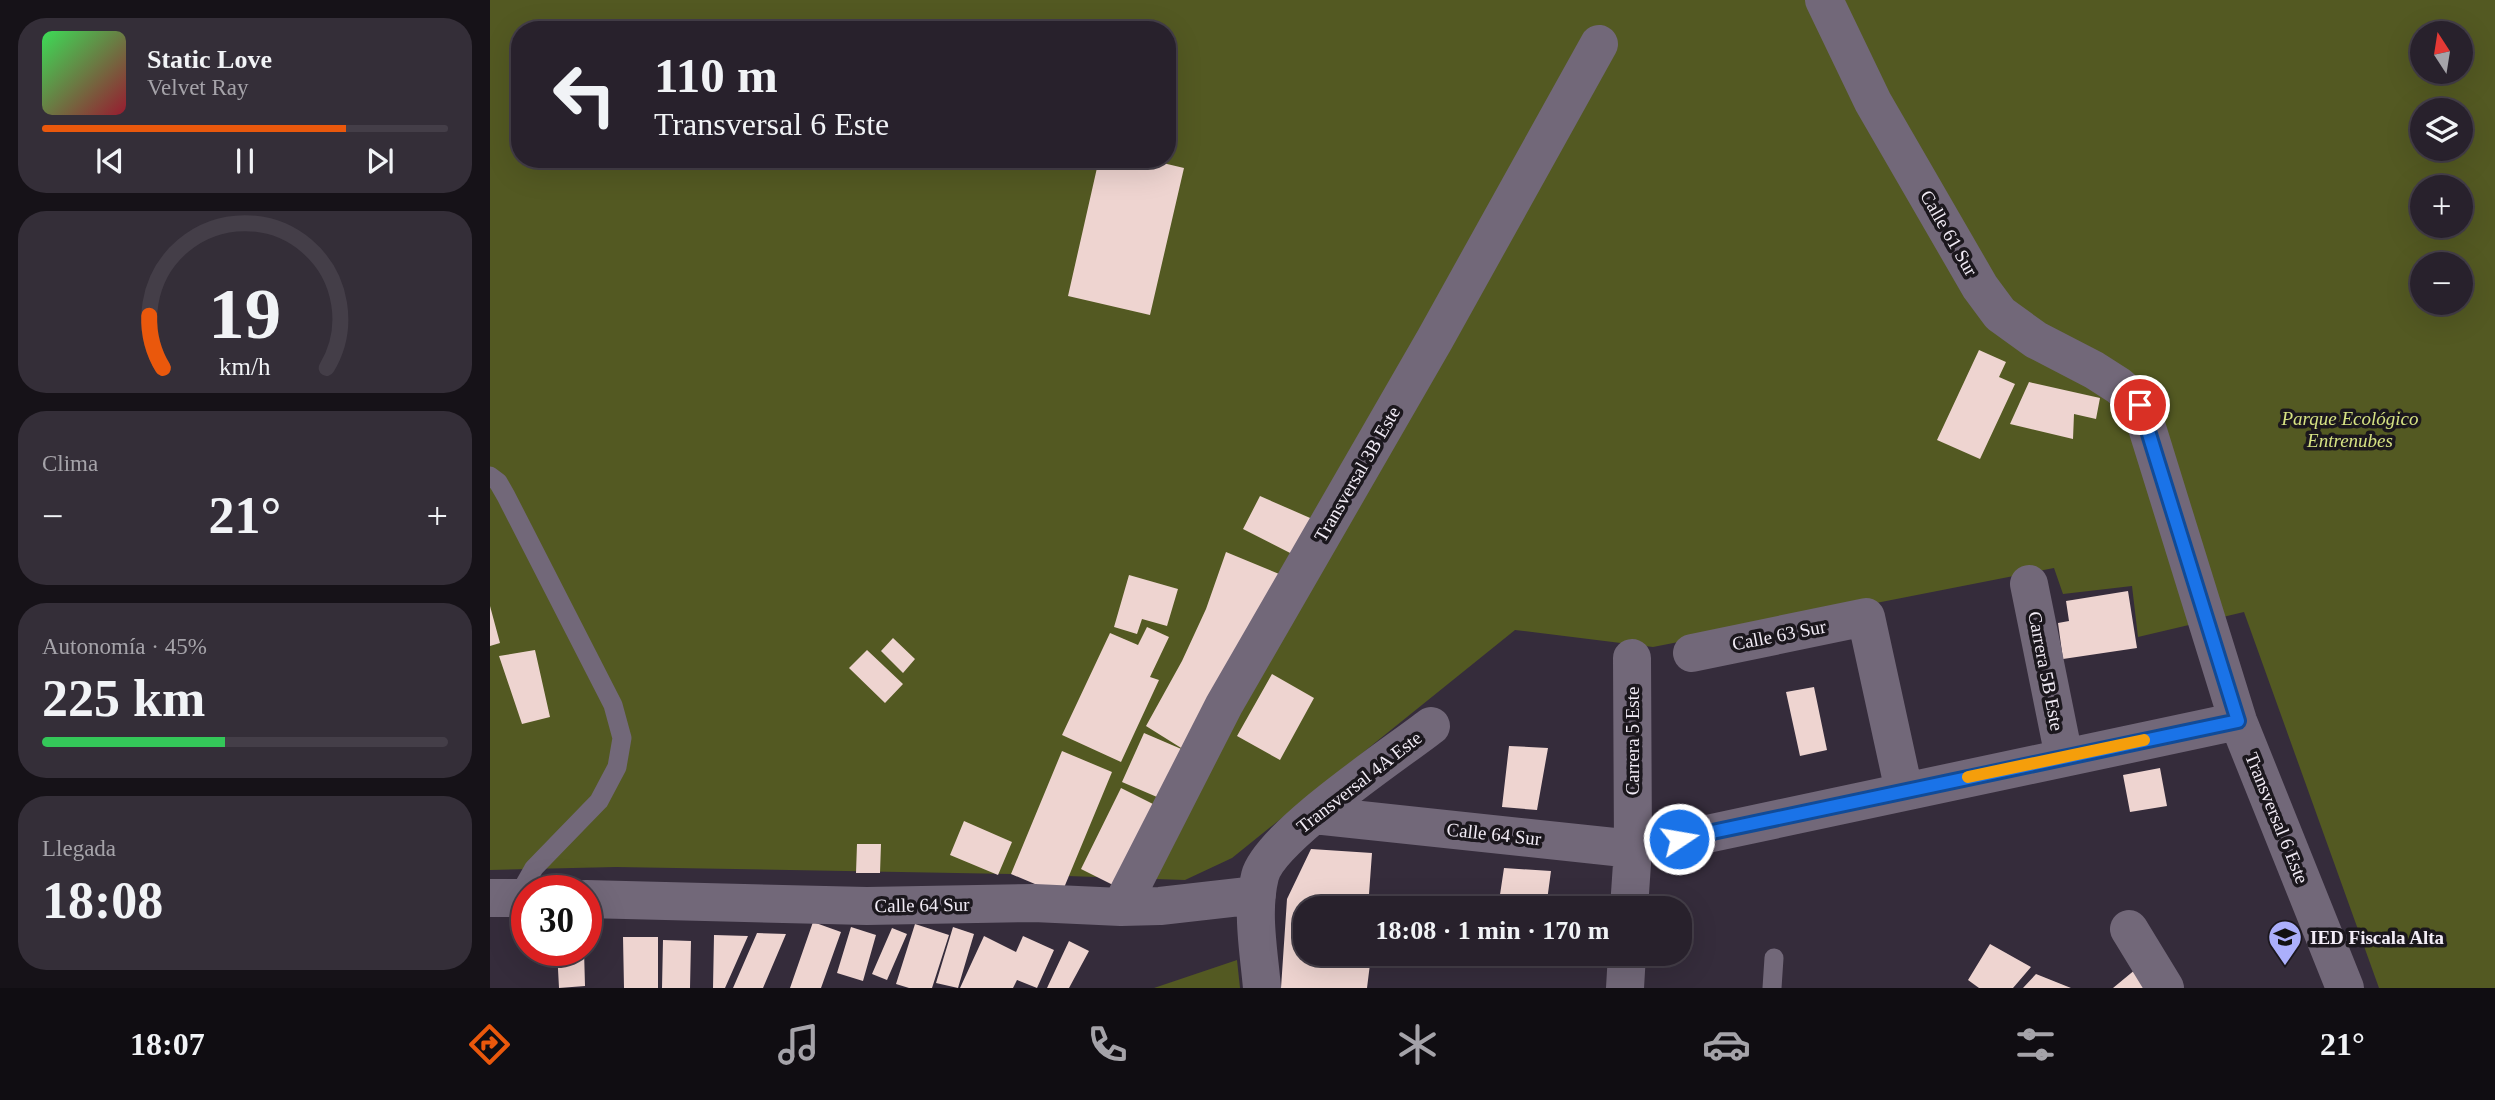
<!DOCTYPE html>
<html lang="es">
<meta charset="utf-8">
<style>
:root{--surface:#28212c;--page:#342e38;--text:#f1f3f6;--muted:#a5a3a9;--line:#443e48;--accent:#ea580c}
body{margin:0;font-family:Georgia,serif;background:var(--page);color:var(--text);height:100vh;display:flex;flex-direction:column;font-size:26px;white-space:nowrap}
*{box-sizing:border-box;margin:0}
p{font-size:23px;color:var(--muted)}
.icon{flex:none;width:38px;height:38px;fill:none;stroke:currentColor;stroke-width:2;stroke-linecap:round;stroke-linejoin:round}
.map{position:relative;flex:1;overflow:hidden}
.drawer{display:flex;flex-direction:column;gap:18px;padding:18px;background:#161218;width:490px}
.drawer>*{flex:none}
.guide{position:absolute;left:21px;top:21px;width:665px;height:147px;border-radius:28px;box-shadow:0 7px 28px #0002,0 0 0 2px var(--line);background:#28212c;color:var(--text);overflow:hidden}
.needle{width:46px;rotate:348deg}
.buttons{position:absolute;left:1920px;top:21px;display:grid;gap:14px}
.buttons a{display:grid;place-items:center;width:63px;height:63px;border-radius:50%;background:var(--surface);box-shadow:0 7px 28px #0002,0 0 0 2px var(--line);font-size:35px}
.speed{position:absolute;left:21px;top:875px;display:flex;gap:14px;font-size:35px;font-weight:700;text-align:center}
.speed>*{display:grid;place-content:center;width:91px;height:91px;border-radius:50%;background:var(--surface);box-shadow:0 7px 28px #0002,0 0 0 2px var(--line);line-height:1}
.speed .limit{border:10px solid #d22;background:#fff;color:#111}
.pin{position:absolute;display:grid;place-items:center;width:60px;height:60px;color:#fff;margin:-30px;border:4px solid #fff;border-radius:50%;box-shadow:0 2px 7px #0007}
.me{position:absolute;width:77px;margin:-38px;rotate:78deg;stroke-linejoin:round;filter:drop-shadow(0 0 5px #0008)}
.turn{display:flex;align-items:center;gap:24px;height:147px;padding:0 28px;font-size:32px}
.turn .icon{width:91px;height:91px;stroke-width:2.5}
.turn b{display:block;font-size:49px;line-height:60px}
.big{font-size:52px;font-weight:700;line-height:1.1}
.drawer .card{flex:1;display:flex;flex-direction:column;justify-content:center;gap:10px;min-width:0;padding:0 24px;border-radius:28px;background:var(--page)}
.drawer .dial{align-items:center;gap:0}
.dial svg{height:182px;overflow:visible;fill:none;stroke:var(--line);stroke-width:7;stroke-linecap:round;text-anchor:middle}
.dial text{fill:var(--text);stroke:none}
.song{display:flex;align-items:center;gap:21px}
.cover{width:84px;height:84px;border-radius:10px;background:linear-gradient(135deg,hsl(130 70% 55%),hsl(350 70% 35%))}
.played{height:7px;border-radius:4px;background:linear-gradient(90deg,var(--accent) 75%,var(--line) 75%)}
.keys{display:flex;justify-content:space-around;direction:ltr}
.heat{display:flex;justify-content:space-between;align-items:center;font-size:38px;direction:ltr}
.charge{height:10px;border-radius:5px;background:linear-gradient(90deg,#34c759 45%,var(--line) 0)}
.trip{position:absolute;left:803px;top:896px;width:399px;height:70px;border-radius:28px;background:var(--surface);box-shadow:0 7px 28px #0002,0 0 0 2px var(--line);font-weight:700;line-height:70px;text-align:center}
.dock{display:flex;height:112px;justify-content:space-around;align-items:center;background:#100d12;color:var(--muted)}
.dock .icon{width:49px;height:49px}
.dock .current{color:var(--accent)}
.dock b{font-size:32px;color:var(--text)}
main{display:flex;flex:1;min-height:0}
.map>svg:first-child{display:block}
.green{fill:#535922;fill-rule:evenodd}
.building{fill:#eed4d0}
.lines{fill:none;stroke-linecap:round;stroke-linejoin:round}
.lane{stroke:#726879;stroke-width:19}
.street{stroke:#726879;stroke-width:38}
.route-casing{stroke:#114b97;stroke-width:18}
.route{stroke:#1a73e8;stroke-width:12}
.slow{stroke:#f59e0b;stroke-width:12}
.labels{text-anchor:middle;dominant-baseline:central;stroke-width:7;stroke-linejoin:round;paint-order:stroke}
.street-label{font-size:19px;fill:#f2ecf6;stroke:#1b171d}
.park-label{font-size:19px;font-style:italic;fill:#d6e283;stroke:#1b171d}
.poi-label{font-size:19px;font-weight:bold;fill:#f2ecf6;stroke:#1b171d;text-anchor:start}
</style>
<main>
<section class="drawer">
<div class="card">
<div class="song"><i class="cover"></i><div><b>Static Love</b><p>Velvet Ray</p></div></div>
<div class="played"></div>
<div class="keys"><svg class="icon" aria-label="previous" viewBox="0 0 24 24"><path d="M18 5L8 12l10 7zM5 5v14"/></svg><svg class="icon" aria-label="pause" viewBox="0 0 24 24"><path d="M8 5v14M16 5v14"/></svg><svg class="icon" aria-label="next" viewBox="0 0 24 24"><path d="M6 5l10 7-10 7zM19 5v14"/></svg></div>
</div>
<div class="card dial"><svg viewBox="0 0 100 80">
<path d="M14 69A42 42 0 1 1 86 69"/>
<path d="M14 69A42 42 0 0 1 8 46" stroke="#ea580c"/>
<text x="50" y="56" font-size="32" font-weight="700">19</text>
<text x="50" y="72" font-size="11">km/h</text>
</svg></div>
<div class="card"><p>Clima</p>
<div class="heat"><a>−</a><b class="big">21°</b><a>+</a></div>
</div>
<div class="card"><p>Autonomía · 45%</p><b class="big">225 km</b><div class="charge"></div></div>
<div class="card"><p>Llegada</p><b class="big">18:08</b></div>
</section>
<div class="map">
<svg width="2005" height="988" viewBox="0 0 2005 988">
<rect width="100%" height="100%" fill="#352c3b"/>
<path class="green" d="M0,0H2005V988H1889L1754,612L1648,637L1642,586L1573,594L1564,568L1163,647L1025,630L742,858L695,880L521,874L126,867L0,870ZM30,30H677V159H30ZM1932,33H1970V72H1932ZM1932,110H1970V149H1932ZM1932,187H1970V226H1932ZM1932,264H1970V303H1932Z
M747,960L750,988H664Z"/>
<path class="building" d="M609,159H656L694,168L660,315L578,296Z
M1489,350L1516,362L1509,377L1525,384L1490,459L1447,440Z
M1539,382L1610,398L1606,419L1584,414L1583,439L1520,424Z
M770,496L827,521L808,557L753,529Z
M736,552L794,576L696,751L656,726L692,661L716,609Z
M639,575L688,589L677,626L652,619L647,634L624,627Z
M1638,591L1647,648L1573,659L1568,623L1579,621L1576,601Z
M0,606L10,643L0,646Z
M657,627L679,637L660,677L669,680L631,762L572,735L620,633L648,645Z
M403,638L425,659L413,673L391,651Z
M45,650L60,717L32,724L9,656Z
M377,650L413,684L395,703L359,668Z
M782,674L824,698L790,760L747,736Z
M1324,687L1337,750L1310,756L1296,692Z
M654,733L696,751L674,800L632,782Z
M1019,746L1058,748L1047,810L1012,807Z
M572,751L622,772L571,895L521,874Z
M1670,768L1677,806L1640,812L1633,775Z
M631,788L667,806L627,887L591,869Z
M474,821L522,842L508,875L460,855Z
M367,844H391L390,873H366Z
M821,849L882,853L878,908H816V954H874V963L880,964L877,988H791L797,899Z
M1014,868L1061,871L1056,908H1008Z
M323,922L351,932L331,988H300Z
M425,924L459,935L442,988H419L406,984Z
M361,927L386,935L373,981L347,973Z
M463,927L484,934L468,988L446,983Z
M402,928L417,934L397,980L382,974Z
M267,933L296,934L273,988H243Z
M224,935L258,936L235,988H223Z
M494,936L526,952L533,936L564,950L547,988L527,980L523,988H470Z
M133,937H168V988H134Z
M173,940L201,941L200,988H172Z
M579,941L599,951L579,988H557Z
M1500,944L1541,967L1523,988H1489L1478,980Z
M67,950H94L95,986L69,988Z
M1646,969L1661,988H1623Z
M1546,974L1581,988H1533Z"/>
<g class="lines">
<path class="lane" d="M0,476L8,482L16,496L123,705L132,738L127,767L109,801L44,868L27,898
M1282,988L1284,958"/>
<path class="street" d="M1334,0L1383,102L1490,287L1510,314L1546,340L1604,370L1629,386L1650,405L1748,721L1855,988
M1539,584L1574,757
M1202,653L1376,617L1414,791
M824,815L1143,849
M1189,840L1748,721
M0,898H37
M96,899L377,906L544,903L631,907L670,906L767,895
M631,907L734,705L945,339L1109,44
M1139,908L1143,849L1142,658
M1639,929L1675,988
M772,988C769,952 761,912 770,876C780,837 905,754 941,726
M1135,988L1137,954"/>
</g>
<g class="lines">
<g class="route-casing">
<path id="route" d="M1189,839L1748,721L1650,405"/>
</g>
<use href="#route" class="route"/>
<path class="slow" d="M1478,777L1654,740"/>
</g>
<defs>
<g id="school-pin" transform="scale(1.75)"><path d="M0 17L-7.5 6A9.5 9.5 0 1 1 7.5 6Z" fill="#abaffb" stroke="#1b171d"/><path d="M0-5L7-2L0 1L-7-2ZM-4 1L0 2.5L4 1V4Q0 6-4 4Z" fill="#111"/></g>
</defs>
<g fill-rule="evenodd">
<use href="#school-pin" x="1795" y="937"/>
</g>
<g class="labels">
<g class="street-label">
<text transform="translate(1459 233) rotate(60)">Calle 61 Sur</text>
<text transform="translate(867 474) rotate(-60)">Transversal 3B Este</text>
<text transform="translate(1289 635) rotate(-11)">Calle 63 Sur</text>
<text transform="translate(1556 671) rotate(79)">Carrera 5B Este</text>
<text transform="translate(1142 741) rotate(-90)">Carrera 5 Este</text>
<text transform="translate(869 782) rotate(-38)">Transversal 4A Este</text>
<text transform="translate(1787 818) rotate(68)">Transversal 6 Este</text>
<text transform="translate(1004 834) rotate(6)">Calle 64 Sur</text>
<text transform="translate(432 905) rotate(-1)">Calle 64 Sur</text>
</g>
<g class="park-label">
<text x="1860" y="418">Parque Ecológico<tspan x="1860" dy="22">Entrenubes</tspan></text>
</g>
<g class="poi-label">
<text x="1820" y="937">IED Fiscala Alta</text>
</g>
</g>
</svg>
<div class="buttons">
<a><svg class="needle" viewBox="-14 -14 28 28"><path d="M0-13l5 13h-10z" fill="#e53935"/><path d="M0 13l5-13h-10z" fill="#a5a3a9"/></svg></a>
<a><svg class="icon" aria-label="layers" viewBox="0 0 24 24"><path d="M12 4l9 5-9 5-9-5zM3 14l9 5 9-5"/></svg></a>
<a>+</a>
<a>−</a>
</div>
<div class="speed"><div class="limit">30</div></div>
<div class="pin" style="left:1650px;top:405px;background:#d93025"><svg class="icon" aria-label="arrive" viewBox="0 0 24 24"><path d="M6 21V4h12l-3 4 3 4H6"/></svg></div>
<svg class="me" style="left:1189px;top:839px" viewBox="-20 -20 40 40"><circle r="17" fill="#1a73e8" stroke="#fff" stroke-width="3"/><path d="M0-11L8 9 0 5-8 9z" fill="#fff"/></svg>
<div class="trip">18:08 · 1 min · 170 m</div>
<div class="guide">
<div class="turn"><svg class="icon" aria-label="left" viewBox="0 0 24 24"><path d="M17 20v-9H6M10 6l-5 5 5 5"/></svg><div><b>110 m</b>Transversal 6 Este</div></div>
</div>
</div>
</main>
<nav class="dock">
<b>18:07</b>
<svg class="icon current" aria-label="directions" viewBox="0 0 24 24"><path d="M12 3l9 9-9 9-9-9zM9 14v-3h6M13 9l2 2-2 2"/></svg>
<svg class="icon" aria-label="music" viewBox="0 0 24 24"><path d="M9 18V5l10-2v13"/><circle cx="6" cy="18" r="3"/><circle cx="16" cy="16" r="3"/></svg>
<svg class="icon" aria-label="phone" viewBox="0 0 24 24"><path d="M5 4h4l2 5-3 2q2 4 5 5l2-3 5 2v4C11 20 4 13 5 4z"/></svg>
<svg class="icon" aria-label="climate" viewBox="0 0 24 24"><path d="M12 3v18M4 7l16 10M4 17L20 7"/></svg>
<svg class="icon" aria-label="car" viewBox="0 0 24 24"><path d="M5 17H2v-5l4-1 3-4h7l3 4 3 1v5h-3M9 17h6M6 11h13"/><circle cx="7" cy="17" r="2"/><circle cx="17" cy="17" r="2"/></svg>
<svg class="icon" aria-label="filters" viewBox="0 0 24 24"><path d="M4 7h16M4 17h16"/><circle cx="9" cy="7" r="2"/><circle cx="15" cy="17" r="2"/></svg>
<b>21°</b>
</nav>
